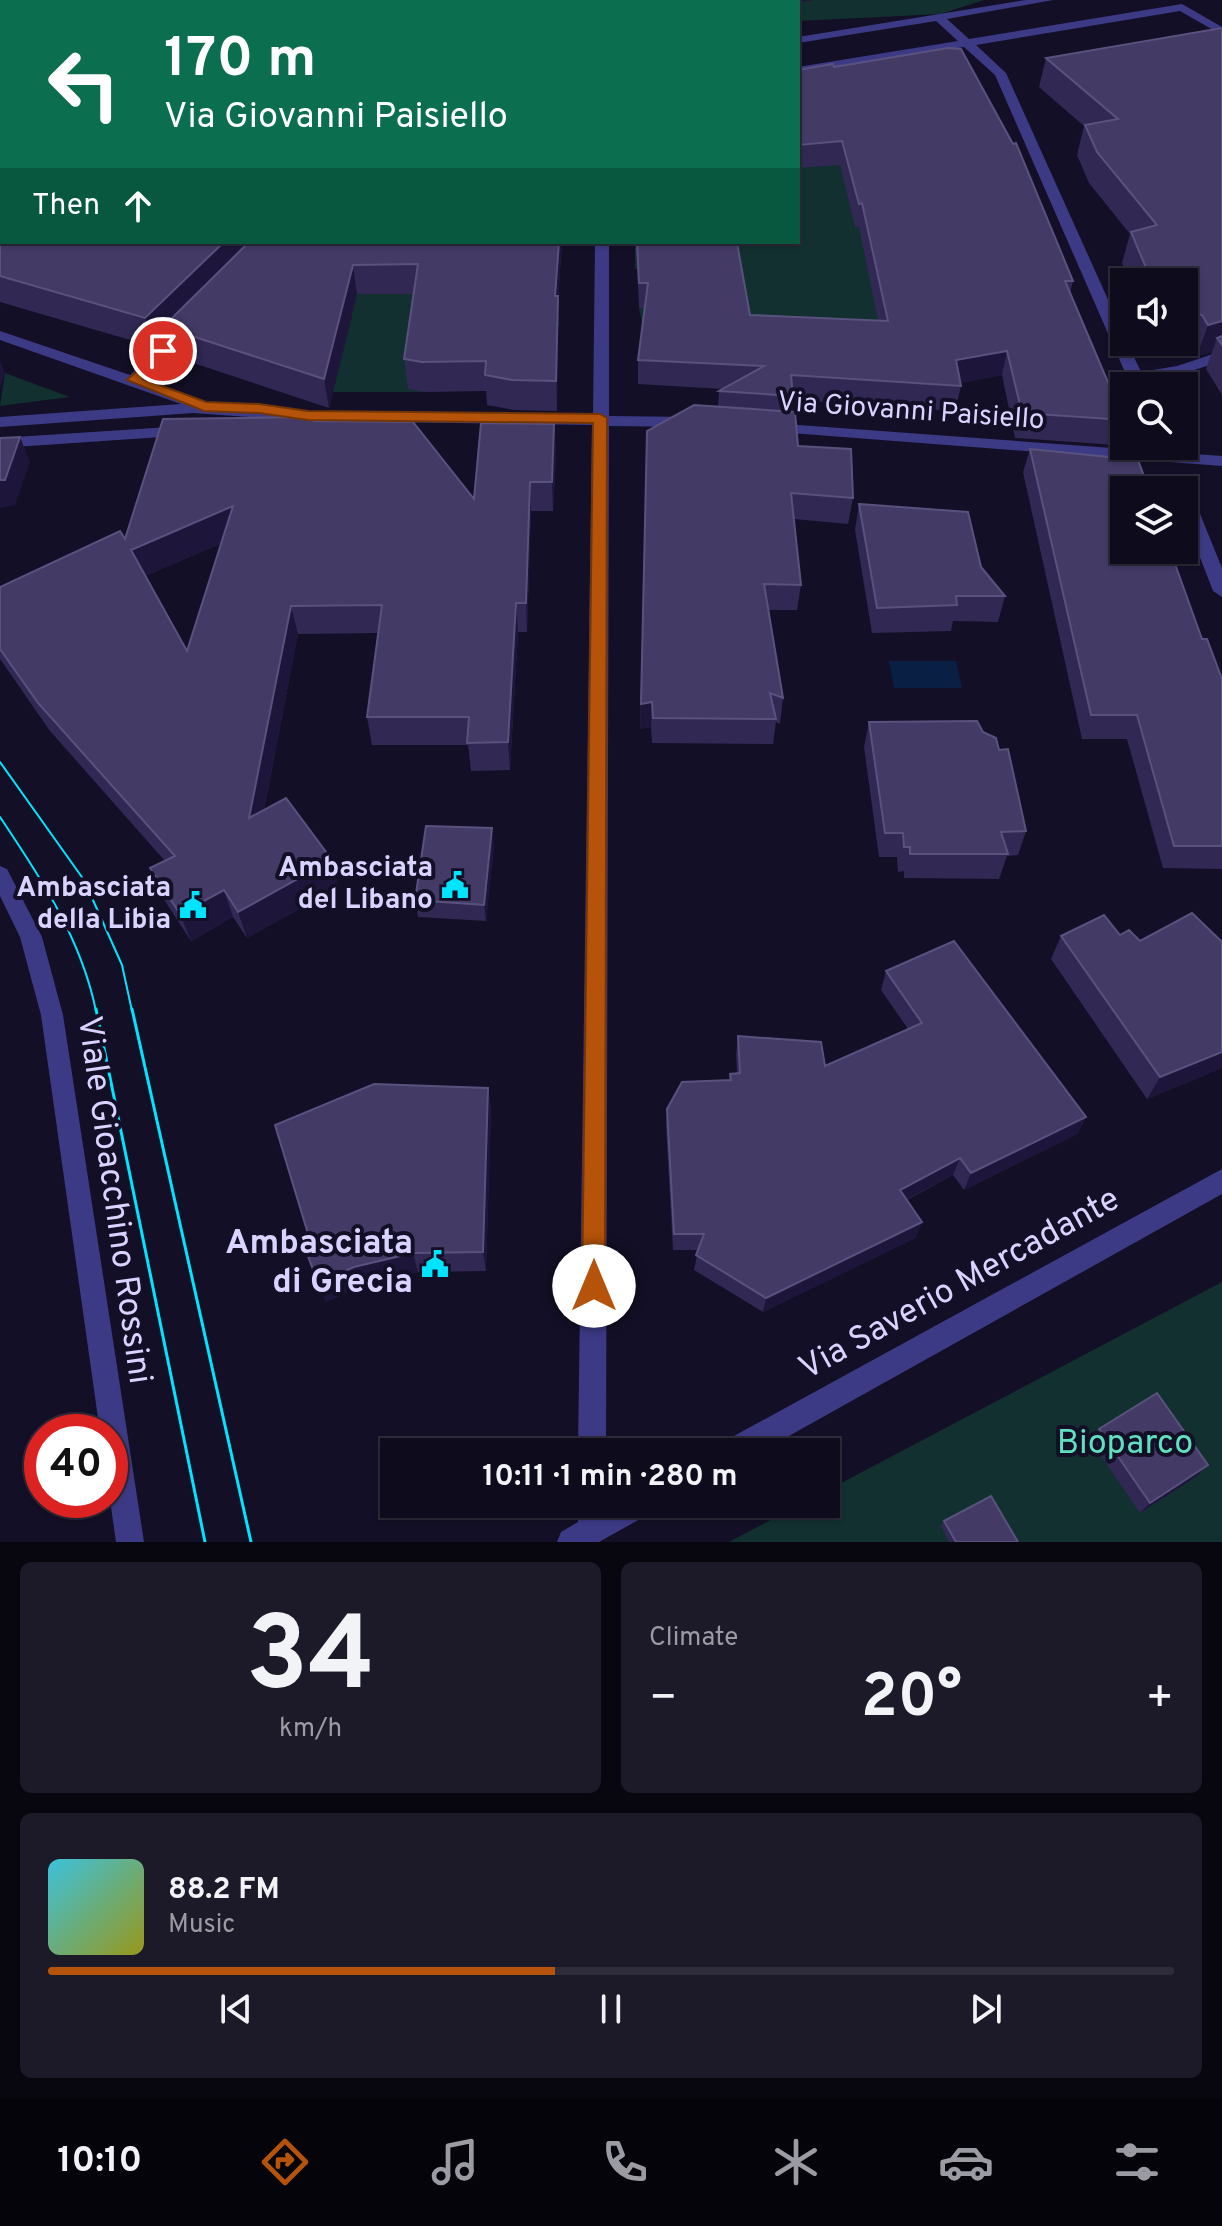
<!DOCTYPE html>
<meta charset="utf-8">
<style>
:root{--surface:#0e0b1c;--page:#1c1929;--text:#f1f3f6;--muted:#9b9ba3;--line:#2e2b3b;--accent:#b45309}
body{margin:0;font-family:Overpass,sans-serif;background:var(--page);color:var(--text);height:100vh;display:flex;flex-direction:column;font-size:30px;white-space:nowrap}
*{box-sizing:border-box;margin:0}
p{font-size:26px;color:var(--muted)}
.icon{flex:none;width:44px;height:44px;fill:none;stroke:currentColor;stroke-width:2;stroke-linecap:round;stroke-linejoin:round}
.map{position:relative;height:1542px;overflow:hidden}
.details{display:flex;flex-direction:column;gap:20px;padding:20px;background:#08060f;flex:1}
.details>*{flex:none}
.banner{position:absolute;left:0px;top:0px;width:800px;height:244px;box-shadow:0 2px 6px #0004,0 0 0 2px var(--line);background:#0b6e4f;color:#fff;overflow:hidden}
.tools{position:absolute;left:1110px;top:268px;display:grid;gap:16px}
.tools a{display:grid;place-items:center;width:88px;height:88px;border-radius:0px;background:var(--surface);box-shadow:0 2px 6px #0004,0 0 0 2px var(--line);font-size:40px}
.speed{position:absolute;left:24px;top:1414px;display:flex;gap:16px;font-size:40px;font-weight:700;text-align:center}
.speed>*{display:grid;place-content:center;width:104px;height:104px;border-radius:50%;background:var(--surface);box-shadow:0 2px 6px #0004,0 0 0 2px var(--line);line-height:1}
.speed .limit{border:12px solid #d22;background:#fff;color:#111}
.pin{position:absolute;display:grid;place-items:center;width:68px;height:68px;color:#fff;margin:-34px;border:4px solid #fff;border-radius:50%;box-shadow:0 2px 8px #0007}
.me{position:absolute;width:88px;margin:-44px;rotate:0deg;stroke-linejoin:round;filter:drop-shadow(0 0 6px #0008)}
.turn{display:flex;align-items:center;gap:28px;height:168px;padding:0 32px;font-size:36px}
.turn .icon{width:104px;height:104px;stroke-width:2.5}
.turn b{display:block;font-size:56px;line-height:68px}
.then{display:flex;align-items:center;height:76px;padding:0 32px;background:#0003;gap:16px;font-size:30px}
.big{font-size:60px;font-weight:700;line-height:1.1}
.details .card{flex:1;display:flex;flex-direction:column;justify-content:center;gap:12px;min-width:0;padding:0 28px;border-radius:12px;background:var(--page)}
.details .dial{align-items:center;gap:0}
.dial b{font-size:104px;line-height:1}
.song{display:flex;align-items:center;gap:24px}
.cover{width:96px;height:96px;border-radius:12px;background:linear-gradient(135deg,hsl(190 70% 55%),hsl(60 70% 35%))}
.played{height:8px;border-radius:4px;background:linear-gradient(90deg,var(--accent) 45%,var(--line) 45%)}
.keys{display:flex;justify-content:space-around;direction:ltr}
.heat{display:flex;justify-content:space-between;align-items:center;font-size:44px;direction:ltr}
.details .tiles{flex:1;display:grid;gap:20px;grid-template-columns:1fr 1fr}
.card:last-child{grid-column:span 2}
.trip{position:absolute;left:380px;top:1438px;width:460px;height:80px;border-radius:0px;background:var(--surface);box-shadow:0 2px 6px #0004,0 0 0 2px var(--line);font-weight:700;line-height:80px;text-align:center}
.tab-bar{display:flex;height:128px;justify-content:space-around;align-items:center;background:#06040b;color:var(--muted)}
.tab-bar .icon{width:56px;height:56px}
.tab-bar .on{color:var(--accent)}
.tab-bar b{font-size:36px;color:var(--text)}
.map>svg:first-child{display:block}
.green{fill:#12302f}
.water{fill:#0a1f44}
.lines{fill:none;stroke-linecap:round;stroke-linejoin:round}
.minor{fill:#3d3a85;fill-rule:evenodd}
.tram-far1{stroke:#00e5ff;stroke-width:2}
.tram{stroke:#00e5ff;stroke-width:3}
.wall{fill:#312854;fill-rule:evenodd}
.shaded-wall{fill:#1d163a}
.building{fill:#433a66;stroke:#5a527e;stroke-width:2;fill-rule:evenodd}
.route{fill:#b45309;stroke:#753606;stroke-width:2}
.labels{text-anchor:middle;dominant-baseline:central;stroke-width:8;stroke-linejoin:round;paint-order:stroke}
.street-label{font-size:28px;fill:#d9d4ff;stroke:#130f26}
.poi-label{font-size:28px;font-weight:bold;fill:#d9d4ff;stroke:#130f26;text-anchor:end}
.near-street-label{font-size:34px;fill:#d9d4ff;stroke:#130f26}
.near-poi-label{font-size:34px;font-weight:bold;fill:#d9d4ff;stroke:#130f26;text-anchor:end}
.near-park-label{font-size:34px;fill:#5fe0c0;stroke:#130f26}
</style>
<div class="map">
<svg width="1222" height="1542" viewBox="0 0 1222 1542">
<rect width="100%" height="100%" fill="#130f26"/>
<path class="green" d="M812,0H984L941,14L798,21V2Z
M862,163L899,227L888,338L644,334L639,308L741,305L735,267L635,269V242H798V167Z
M265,265L428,293L557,300L559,326H457L408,388L425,392H333L352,316Z
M5,373L70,397L0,406Z
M1222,1282V1542H729L801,1504H826V1491Z"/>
<path class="water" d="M889,661H956L962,688H894Z"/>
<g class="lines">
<path class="minor" d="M596,0H608V2H596Z
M1026,0H1053L947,19L969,39L1182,4L1222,27V35L1180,11L976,45L1006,73L1124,335V342H1127L1141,372L1177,366L1222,351V361L1185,373L1145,381L1147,386H1131L995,75L964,47L798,75V67L958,41L936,21L798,43V37Z
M2,160V168L0,169V161Z
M595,242H609V416L691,417L699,422L691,427L609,426L606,1452H578L592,425L308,421L193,413L0,427V417L181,404L0,340V331L130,375L185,321H195V327L143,380L204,404L308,411L593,416Z
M771,423L1222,456V466L765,431L763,428Z
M185,426L193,431L191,435L0,448V438Z
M1184,489L1192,494L1222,568V597L1213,591L1184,516V490H1179Z
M0,866L7,869L42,937L63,1015L144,1542H116L110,1500V1432H100L41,1015L20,937L0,896Z
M1222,1169V1194L760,1452H719L723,1442Z
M578,1504H606V1507L653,1504L649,1514L599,1542H557L561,1532L578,1522Z"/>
<path class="tram-far1" d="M0,762L84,880L122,965L132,1011
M0,817C41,878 81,938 96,1011"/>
<path class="tram" d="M96,1009L205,1542
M132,1009L251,1542"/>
</g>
<path class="wall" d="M631,0H812L798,2H632Z
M1222,28V395L1206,369L1212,352L1197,356L1191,347L1176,342H1184V282H1129L1122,263L1130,234L1089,183L1077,155L1084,126L1039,87L1046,58Z
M834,67L1073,281L1070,293L1124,419V422L1116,445L1015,438L1002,375L960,383L961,386L955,411L793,400L792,412L798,446L853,498L848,524L794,519L801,585L797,610H768L783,698L780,724L776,722L773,744L652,743L651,727L640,729L647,431L718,406L719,391L723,389L638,384V360L645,308H639L636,242H708L750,315L878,321L859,227H855L840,165L798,168V70Z
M0,216L2,242H562L558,299L557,411L514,410L487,405L486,391L425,392L408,389L404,359L414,294H357L329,408L175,357L168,333L154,347L0,302Z
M315,421L474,499L554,424L556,453L553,511H531L527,632H518L510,770L471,771L468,745H372L367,717L378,633L298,634L264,810L339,887L247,938L233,917L191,941L161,895L150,868L165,861L50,731L0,659V587L125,539ZM222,543L187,651L145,576Z
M1030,449L1202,639L1222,679V869L1163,868L1127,739H1082L1023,472Z
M859,504L981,567L1005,596L998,622L953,621L951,631L872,633L855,530Z
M869,722L983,732L999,750L1026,831L1018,855L1007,856L999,879L904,878V871L898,872L897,857H879L864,747Z
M494,845L486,921L418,917L415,900Z
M1061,936L1222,1068L1147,1099L1051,959Z
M886,971L1086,1117L1077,1134L964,1190L953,1175L907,1200L922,1222L915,1238L763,1312L694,1270L698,1250H673L666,1126L667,1109L729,1080L730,1074L737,1073L736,1054L738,1036L825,1066L908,1029L881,990Z
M488,1088L491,1110L486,1271L418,1272L360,1286L326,1302L309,1237Z
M1099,1429L1208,1465L1197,1476L1140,1513L1090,1440Z
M944,1521L1018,1542H949L941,1526Z"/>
<path class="shaded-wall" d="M660,0H812L798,2H660Z
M0,116H2V145H0Z
M224,242H260L170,325L166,324L168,333L154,347L145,318Z
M559,242H562L558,299L557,411L555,296Z
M353,265L357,294L329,408L324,379Z
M1222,321V345L1217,338L1212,352L1197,356L1208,325Z
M1007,351L1002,375L951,385L956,360Z
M0,360L5,373L0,388Z
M554,424L556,453L553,511L552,482Z
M20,437L30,462L15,505L0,508V480Z
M530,482L531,511L527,632L526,603Z
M233,506L241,535L140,578L131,550Z
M516,603L518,632L510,770L508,742Z
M291,606L298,634L257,845L249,818Z
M652,702L651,727L640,729L641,704Z
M492,828L494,845L486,921L484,905Z
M332,860L339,887L247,938L238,912Z
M224,890L233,917L191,941L180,914Z
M1222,1052V1068L1147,1099L1160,1077Z
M488,1088L491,1110L486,1271L483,1252Z
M1086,1117L1077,1134L964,1190L971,1173Z
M960,1158L953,1175L894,1206L900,1190Z
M922,1222L915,1238L763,1312L766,1298Z
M413,1253L418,1272L360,1286L326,1302L318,1283L354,1267Z
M1208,1465L1197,1476L1140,1513L1150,1503Z"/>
<path class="building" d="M0,0H36V2H2V116H0Z
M95,0H568L567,2H96Z
M1222,28V321L1208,325L1202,315L1184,310V282H1152L1131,232L1157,225L1097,152L1085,125L1118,119L1046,58Z
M948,48L961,49L1013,144L1016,143L1073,281H1065L1124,420L1022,413L1007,351L956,360L961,386L791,375L793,396L719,391L764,366L638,360L648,283H639L637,242L737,243L750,315L888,321L862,203L859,204L842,141L798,145V70L833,64L834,67Z
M2,215V242H224L145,318L0,276V216Z
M249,242H559L555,296H558L556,381L512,380L485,375L486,361L422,362L404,359L418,264L353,265L324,379L167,328L170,325L166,324Z
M1222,336V345L1217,338Z
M694,405L795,412L798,446L851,449L853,498L791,493L801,585L764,584L783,698L770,693L776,719L653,718L652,702L641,704L647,431Z
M315,417L314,421L413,422L474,499L481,423L554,424L552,482H530L526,603H516L508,742L467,743L469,717H367L382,605L291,606L249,818L286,798L332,860L238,912L224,890L180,914L150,868L175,856L38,703L0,649V587L120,531L125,539L163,419ZM233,506L187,651L131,550Z
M20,437L5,480H0V438Z
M1030,449L1138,460L1149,490H1124V550H1170L1202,639H1207L1222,679V846H1174L1137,715H1091Z
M859,504L968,512L981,567L1005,596H956L957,605L877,608Z
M977,721L983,732L996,738L999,750L1008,749L1026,831L1001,832L1008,854H910V847H904L903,833H885L869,722Z
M426,826L492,828L484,905L415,900Z
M1192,913L1222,942V1052L1160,1077L1061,936L1104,915L1120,935L1129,930L1140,941Z
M954,941L1086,1117L971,1173L960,1158L900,1190L922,1222L766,1298L696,1255L704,1234H674L667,1109L682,1082L731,1080L730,1074L740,1073L738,1036L821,1042L825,1066L922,1023L886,971Z
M374,1084L488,1088L483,1252L413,1253L354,1267L318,1283L302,1240L309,1237L275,1125Z
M1157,1393L1208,1465L1150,1503L1099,1429Z
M991,1496L1018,1542H956L944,1521Z"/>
<path class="route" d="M163,347L170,351L143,379L206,402L259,404L308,411L600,414L607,418L605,1286L602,1295L594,1298L585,1295L582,1286L593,423L308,420L259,413L204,411L127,380Z"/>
<defs>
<g id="civic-bare" transform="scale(2.16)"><path d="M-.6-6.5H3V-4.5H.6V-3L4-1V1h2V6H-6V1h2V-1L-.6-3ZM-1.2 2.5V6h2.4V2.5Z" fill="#00e5ff" stroke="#130f26" stroke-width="2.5" paint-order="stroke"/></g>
</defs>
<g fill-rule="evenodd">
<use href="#civic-bare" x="455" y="885"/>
<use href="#civic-bare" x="193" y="905"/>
<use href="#civic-bare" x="435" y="1264"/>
</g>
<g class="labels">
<g class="street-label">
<text transform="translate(911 412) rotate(4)">Via Giovanni Paisiello</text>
</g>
<g class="poi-label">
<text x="433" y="869">Ambasciata<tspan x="433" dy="32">del Libano</tspan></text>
<text x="171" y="889">Ambasciata<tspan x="171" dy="32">della Libia</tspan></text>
</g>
<g class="near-street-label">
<text transform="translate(113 1200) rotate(82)">Viale Gioacchino Rossini</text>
<text transform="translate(960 1285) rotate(-29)">Via Saverio Mercadante</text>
</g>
<g class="near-poi-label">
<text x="413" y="1244">Ambasciata<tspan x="413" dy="39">di Grecia</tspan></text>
</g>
<g class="near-park-label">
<text x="1125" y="1444">Bioparco</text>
</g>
</g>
</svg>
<div class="tools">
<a><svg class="icon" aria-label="sound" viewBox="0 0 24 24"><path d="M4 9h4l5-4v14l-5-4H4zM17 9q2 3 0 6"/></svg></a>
<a><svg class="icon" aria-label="search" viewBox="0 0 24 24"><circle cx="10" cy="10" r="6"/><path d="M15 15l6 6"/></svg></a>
<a><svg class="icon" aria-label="layers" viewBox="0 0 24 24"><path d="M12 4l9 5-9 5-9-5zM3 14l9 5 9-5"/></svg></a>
</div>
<div class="speed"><div class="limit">40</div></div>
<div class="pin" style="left:163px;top:351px;background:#d93025"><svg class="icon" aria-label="arrive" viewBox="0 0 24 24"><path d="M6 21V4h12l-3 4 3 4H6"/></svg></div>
<svg class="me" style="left:594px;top:1286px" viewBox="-20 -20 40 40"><circle r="19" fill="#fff"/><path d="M0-13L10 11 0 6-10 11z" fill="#b45309"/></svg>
<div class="trip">10:11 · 1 min · 280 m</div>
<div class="banner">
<div class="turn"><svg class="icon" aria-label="left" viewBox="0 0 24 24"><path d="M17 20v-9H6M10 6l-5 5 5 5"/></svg><div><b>170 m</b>Via Giovanni Paisiello</div></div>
<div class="then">Then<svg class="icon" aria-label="ahead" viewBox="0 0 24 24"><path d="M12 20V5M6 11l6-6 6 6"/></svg></div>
</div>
</div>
<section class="details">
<div class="tiles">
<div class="card dial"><b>34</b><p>km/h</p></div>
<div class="card"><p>Climate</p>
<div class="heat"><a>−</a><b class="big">20°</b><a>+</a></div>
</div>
<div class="card">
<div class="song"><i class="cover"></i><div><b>88.2 FM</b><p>Music</p></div></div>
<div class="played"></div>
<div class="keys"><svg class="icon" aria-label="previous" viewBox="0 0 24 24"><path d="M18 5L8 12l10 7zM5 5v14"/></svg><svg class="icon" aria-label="pause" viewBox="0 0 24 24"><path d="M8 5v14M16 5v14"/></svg><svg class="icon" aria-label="next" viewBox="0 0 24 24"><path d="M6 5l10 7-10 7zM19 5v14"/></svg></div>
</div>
</div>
</section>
<nav class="tab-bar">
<b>10:10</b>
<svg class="icon on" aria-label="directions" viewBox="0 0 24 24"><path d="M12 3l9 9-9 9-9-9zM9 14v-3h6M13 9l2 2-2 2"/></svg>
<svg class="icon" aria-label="music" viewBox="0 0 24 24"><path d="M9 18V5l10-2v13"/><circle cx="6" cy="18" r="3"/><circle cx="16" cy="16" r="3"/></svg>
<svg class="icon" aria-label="phone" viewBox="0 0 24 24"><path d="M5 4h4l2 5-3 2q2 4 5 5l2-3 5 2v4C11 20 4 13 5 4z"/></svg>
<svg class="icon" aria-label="climate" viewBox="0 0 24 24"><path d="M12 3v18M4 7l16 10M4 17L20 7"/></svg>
<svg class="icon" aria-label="car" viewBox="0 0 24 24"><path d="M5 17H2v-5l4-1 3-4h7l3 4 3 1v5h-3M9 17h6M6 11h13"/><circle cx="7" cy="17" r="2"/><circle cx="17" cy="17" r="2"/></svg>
<svg class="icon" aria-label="filters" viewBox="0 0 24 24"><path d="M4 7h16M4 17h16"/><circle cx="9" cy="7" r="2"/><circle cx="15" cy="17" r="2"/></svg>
</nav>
